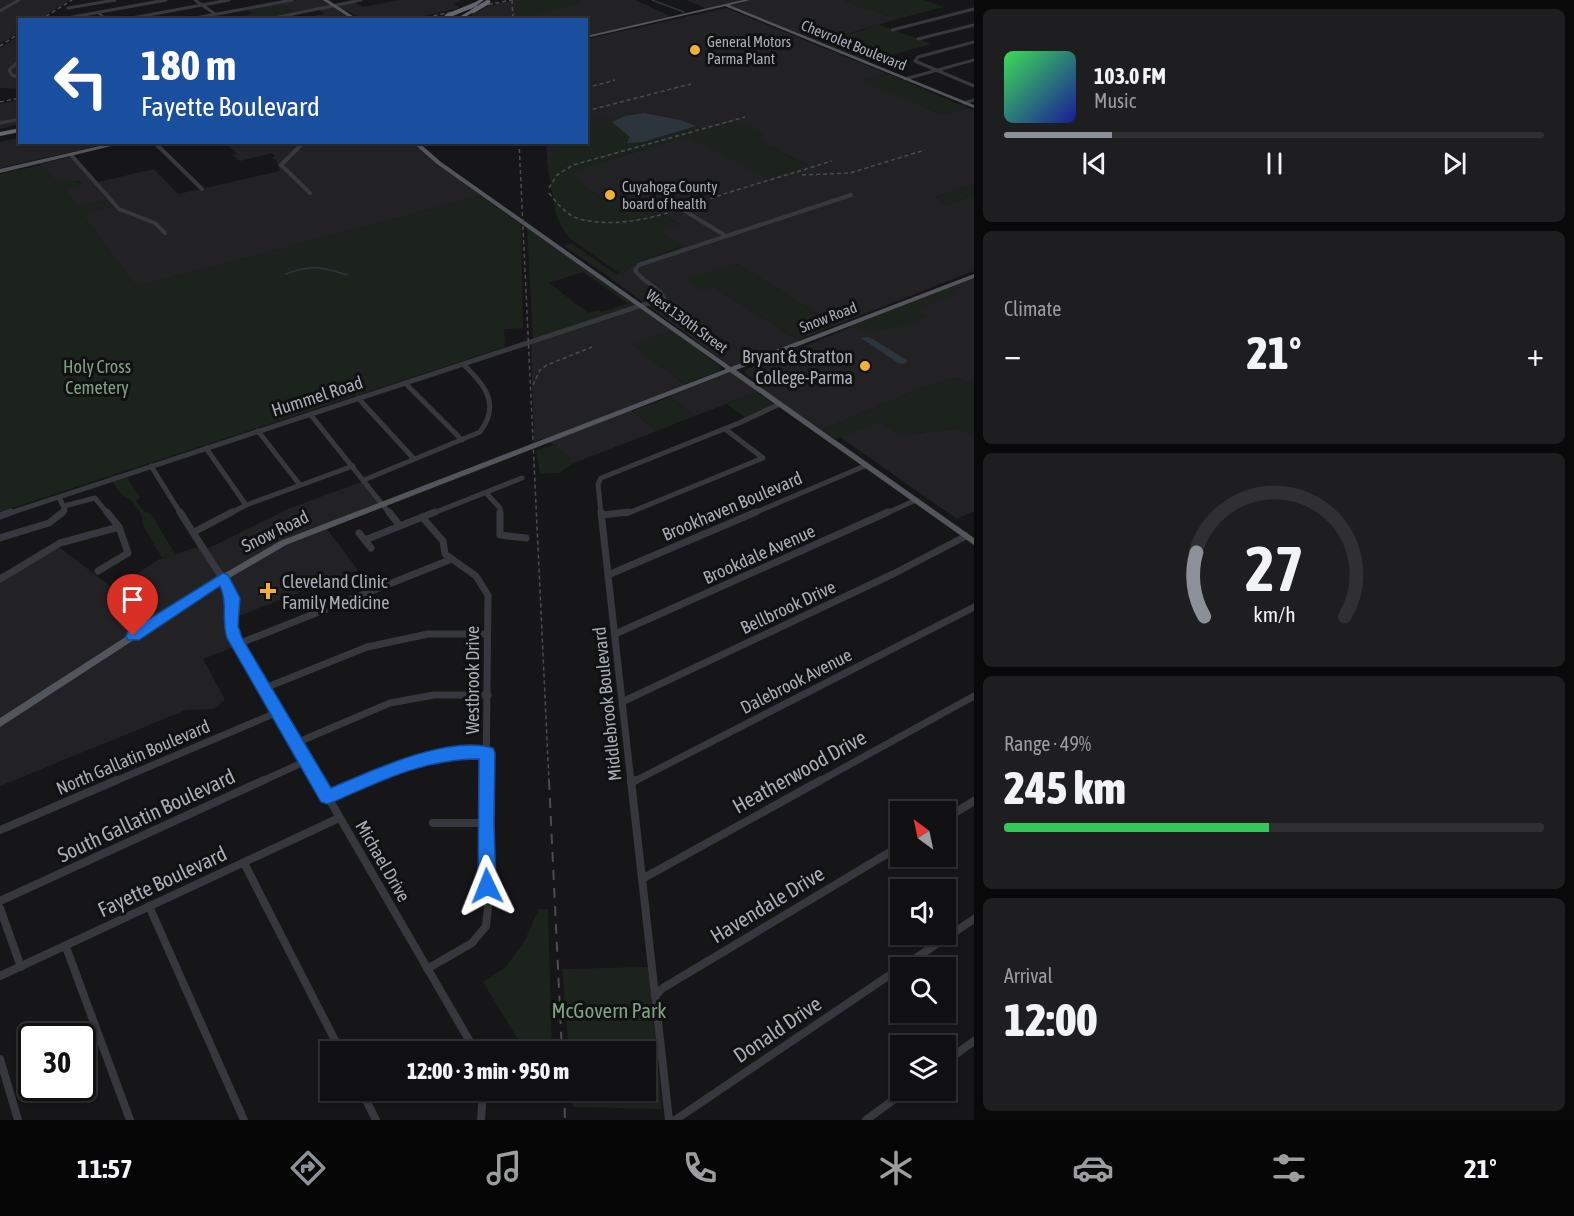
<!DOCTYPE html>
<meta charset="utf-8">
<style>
:root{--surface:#101012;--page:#1e1e20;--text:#f1f3f6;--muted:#9c9d9f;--line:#303032;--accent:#8c9099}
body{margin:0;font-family:"Asap Condensed",sans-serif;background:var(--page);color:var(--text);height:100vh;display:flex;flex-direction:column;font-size:22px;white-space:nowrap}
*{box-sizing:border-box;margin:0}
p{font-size:20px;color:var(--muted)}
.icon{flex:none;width:33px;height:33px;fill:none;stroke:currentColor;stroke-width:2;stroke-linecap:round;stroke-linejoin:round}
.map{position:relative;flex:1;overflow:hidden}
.sheet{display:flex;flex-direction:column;gap:9px;padding:9px;background:#09090a;width:600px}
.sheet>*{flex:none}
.banner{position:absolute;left:18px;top:18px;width:570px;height:126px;border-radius:0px;box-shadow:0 2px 4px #0004,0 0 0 2px var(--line);background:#1a4fa0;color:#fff;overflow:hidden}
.needle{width:39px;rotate:327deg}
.controls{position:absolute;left:890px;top:801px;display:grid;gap:12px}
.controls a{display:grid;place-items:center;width:66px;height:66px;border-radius:0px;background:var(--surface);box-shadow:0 2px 4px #0004,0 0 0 2px var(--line);font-size:30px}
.speed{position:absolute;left:18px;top:1023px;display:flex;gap:12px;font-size:30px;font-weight:700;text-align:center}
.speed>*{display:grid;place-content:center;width:78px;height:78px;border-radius:50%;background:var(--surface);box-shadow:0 2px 4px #0004,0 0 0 2px var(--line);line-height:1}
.speed .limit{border:3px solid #111;border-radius:9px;background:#fff;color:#111}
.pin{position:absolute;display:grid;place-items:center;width:51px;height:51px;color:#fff;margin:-62px -26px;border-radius:50% 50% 50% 0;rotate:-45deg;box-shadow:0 0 6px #0007}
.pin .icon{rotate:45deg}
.me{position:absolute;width:66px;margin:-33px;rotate:358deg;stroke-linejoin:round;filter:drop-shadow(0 0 4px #0008)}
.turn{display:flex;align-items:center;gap:21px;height:126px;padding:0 24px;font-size:27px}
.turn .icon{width:78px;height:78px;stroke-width:2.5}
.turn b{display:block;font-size:42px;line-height:51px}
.big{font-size:45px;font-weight:800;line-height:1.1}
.sheet .tile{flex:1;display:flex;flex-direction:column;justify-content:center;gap:9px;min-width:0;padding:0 21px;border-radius:9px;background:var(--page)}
.sheet .dial{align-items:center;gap:0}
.dial svg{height:156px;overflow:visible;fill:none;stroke:var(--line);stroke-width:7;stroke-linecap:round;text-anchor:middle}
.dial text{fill:var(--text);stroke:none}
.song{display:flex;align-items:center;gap:18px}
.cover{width:72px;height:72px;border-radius:9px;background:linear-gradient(135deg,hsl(130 70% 55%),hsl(240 70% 35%))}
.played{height:6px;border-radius:3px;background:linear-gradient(90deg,var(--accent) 20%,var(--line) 20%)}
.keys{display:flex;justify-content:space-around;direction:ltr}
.heat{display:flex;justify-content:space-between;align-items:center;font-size:33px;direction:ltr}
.charge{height:9px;border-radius:4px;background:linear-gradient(90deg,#34c759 49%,var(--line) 0)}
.trip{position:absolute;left:320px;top:1041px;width:336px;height:60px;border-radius:0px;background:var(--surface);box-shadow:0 2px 4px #0004,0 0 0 2px var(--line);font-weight:800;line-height:60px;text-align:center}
.dock{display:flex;height:96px;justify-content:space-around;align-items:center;background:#060607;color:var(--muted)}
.dock .icon{width:42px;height:42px}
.dock .on{color:var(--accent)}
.dock b{font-size:27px;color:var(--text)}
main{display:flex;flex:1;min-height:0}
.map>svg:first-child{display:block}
.built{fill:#222225;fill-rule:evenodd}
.green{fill:#1c231d;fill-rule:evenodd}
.water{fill:#2c353c}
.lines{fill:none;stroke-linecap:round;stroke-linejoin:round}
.stream{stroke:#2c353c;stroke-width:1.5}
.minor-far4{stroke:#37383d;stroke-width:3}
.minor-far3{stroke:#37383d;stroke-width:4}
.minor-far2{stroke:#37383d;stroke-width:5}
.minor-far1{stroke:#37383d;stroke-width:7}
.minor{stroke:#37383d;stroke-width:8}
.major{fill:#53555c;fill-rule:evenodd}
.highway{fill:#63666e;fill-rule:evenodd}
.rail-far1{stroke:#4a4c52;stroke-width:1.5;stroke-dasharray:4 3;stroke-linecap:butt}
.rail{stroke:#4a4c52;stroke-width:2;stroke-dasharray:10 8;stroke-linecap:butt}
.highway-bridge{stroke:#63666e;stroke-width:4.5}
.route{fill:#1a73e8;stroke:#114b97;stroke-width:1.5}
.poi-dot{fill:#f2b134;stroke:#111113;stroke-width:2}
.labels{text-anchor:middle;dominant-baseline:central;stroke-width:6;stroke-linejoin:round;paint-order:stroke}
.far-poi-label{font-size:15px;fill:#a8adb8;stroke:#111113;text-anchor:start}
.far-street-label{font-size:15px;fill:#a8adb8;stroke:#111113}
.poi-label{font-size:18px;fill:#a8adb8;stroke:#111113;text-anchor:end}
.park-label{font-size:18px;fill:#7fa381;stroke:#111113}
.street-label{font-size:18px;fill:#a8adb8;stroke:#111113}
.near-street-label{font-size:21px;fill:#a8adb8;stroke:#111113}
.near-park-label{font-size:21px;fill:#7fa381;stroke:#111113}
</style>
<main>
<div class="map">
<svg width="974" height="1120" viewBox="0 0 974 1120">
<rect width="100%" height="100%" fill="#161618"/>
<path class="built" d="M0,0H70L39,19L20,20L19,32L0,44Z
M295,0H329L335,4L352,1L363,7L400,0H462L454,4L460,8L404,20L363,19L346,10L339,12L351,19H296L325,14L317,9L295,13L280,3Z
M516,0H526L515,3V19L464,20L488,6Z
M577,0H635L672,17L587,36L586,20L538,19V13L581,2Z
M686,0H844L897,19L820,42L728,6L710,10Z
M726,8L888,74L861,80L943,115L968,108L974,110V184L936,197L945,205L974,195V271L836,325L735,263L714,287L801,342L733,368L609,277L625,272L633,263L683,247L659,232L679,224L657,211L666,208L649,200H605L578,182L573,173L585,167L664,143L548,169L546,143L586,142L587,39ZM764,135L754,138L808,165L688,136Z
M19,36V89L0,88V48Z
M19,100V124L0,129V104Z
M19,138L20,142L111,143L0,168V142Z
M224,143H413L481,196L136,287L84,217L86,213L113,206L108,200L78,207L64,189L82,185L79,181H55L40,164L74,156L98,182L154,169L178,194L280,171L276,160L272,158L275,156L272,153L240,161L232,155L238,154Z
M974,278V385L956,378L926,386L822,430L755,384L758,382L745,373V370Z
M642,307L674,330L633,345L687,386L629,409L657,431L574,463L545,438L534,442L531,343Z
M732,372L760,391L695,416L669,396Z
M878,421L900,435L959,428L974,437V511L957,519L840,437Z
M363,481L384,506L326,528L358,570L228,620L229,630L237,646L203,659L225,700L214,709L186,710L0,786V582L59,547L110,586L116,587L158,560L204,545L207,549L288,509Z"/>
<path class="green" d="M526,0H577L582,2L538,13V19H515V3Z
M844,0H924L944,7L897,19Z
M280,3L295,13L260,19H224L252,14L246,9Z
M878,24L931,44L866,62L820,42L865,30V28Z
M888,74L968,108L943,115L860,80Z
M591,116L617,119L612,122L631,139L689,129L696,126L708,130L738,121L765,135L755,138L809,166L767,179L687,137L616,157L574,173L578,182L605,200H649L667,207L657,211L680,225L659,232L683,246L633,263L625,272L621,274L569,238L560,224L556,214L548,169L555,143L586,142L587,117Z
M41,165L55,181C64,180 75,178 83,185L65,189L78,207L108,200L114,206L86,213L84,217L136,287L481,196L521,224L523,328L504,329L505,347L0,512V174Z
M974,184V195L945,205L936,197Z
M527,228L638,305L533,339ZM583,272L627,303V304L602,312L598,310L588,313L549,283Z
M571,243L617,275L609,277L564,246Z
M735,263L836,325L798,340L714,287L702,291L685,280Z
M948,288L958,293L917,310L929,317L911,324L872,332L848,327Z
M674,330L703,351L701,352L720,366L721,370L685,384L632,345Z
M956,378L974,385V437L959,428L899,435L878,421L836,439L822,430L926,386Z
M757,392L773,404L746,418L727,404Z
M670,397L695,416L657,431L632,411Z
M553,445L574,463L559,473L540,474L536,451Z
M126,476L140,497L136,501L144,512L150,513L176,555L162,558L144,527L141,514L132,501L120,493L112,481Z
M539,909H548L552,1050L525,1051L483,982L506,967L525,940Z
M648,967L662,1109L573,1107L572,1091L645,1090V1052L569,1051L562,969Z"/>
<path class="water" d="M644,113L680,120L696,126L643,142L627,143L630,137L612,122L625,116Z
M867,337L873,339L908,361L904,364L898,363L861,338Z"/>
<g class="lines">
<path class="stream" d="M652,0L684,12
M286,274C311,264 322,267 347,275"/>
<path class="minor-far4" d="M195,0L215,14
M68,8L115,0
M0,11L19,0
M98,12L106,20
M56,20L166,0
M121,20L229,0
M185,20L292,0
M264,20L361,0
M345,20L354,18
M892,30L974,9
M918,39L974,25
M974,42L918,57L915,61L974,86
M20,60L9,70L12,75L20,78
M905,79L974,60
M964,103L974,100
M0,123L20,119"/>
<path class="minor-far3" d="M154,142L202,189
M304,142L281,165L310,193
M71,155L119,209L155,223L165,233
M670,202L726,236
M664,298C657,285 642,282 635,270L639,265L851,195
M653,302L664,298"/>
<path class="minor-far2" d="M405,383L462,440
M358,398L414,459
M310,414L390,514
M258,431L300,485
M206,448L246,505
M151,466L181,514
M364,480L480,432C501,404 485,385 463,364
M486,493L500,508V514
M59,497L65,510L61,514
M64,506L95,498L108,514
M7,514L658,300
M229,514L246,505L353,466
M431,514L522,478
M601,514L598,484L601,478L739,423L780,404
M626,514L763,458L725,429
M752,514L867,465
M885,514L916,500"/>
<path class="minor-far1" d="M180,512L231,592L232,626L235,638L319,782
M389,512L400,526
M500,512V535L526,538
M601,512L631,782
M602,515L629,512
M0,516L11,512
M422,517L443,541L445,554L476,576L488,595L486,782
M194,532L232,512
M359,533L371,548
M0,538L49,523L63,512
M365,540L435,512
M98,571L128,553L119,527L107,512
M608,575L756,512
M0,579L60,543L119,527
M615,634L888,512
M238,644L452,559
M265,688L367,647L428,634H487
M622,702L895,573L966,536
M296,743L390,703L434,695H488
M113,782L278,712
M260,782L306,761
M361,782C402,764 442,754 487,753
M633,782L974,607
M818,782L974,696"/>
<path class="minor" d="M318,780L476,1052
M631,780L669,1120
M631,783L636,780
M327,797L365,780
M945,819L974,801
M433,823H485
M0,830L117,780
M244,863L341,1052
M642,879L821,780
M0,901L264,780
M149,906L244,1120
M0,908L21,967
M66,947L130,1120
M901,968L974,919
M427,969L472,943L486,926L488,907L486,780
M0,976L339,818
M655,996L663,988L900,846
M0,1059L18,1120
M945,1062L974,1041
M361,1090L376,1120
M481,1120L483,1090
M675,1120L900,968
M866,1120L907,1090"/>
<path class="major" d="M323,0H328L359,20H353Z
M743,0H750L729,5L974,105V108L725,6L586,38V36Z
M117,142H128L0,173V169Z
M412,142H418L441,162L731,367L974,274V278L736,370L974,538V545L730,372L286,545L226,580L0,727V718L220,576L280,541L726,369L437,164Z"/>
<path class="highway" d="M479,0H484L476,6H472V4Z
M471,10L475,11L460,20H454Z
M447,15L449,17L441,20H433Z
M20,128V132L0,136V132Z"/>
<path class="rail-far1" d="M512,0L513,20
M40,20L72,0
M413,20L511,0
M0,46L20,33
M586,88L615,80
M0,102L20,98
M586,111L691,84
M519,142L549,782
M802,175L850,173L925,150
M549,188L557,175L573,165L745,117
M549,193C559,206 568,217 584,220C632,230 682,208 727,193C762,182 797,172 832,161
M533,385L540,370L547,365L592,347"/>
<path class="rail" d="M549,780L562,1052
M564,1090L565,1120"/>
<path class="highway-bridge" d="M473,11L488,2
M447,16L474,5"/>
</g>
<path class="route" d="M223,573L228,575L240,598L238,626L242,638L331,788C371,771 449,734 493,748L495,753L494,823L496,886L494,891L487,894L481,891L478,886L479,759C424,759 381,781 333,802L327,804L321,802L227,638C221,620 228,603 220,586L139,640H128L126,636L128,632Z"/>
<g class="poi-dot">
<circle cx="695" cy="50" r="6"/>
<circle cx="610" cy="195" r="6"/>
<circle cx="865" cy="366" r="6"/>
<path d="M265 582h6v6h6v6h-6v6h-6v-6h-6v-6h6z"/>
</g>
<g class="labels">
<g class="far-poi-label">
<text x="707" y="41">General Motors<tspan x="707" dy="17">Parma Plant</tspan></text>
<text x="622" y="186">Cuyahoga County<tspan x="622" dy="17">board of health</tspan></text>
</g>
<g class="far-street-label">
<text transform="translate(854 45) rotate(22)">Chevrolet Boulevard</text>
<text transform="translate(828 317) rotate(-21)">Snow Road</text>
<text transform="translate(687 321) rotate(36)">West 130th Street</text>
</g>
<g class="poi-label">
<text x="853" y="356">Bryant &amp; Stratton<tspan x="853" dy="21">College-Parma</tspan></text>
<text x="282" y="581" text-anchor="start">Cleveland Clinic<tspan x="282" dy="21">Family Medicine</tspan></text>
</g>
<g class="park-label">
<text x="97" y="366">Holy Cross<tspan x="97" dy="21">Cemetery</tspan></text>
</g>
<g class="street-label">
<text transform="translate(317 396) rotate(-18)">Hummel Road</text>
<text transform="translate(732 506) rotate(-23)">Brookhaven Boulevard</text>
<text transform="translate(275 531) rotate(-26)">Snow Road</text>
<text transform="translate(759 554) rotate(-24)">Brookdale Avenue</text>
<text transform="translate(788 607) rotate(-25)">Bellbrook Drive</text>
<text transform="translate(472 680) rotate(-90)">Westbrook Drive</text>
<text transform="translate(796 681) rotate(-27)">Dalebrook Avenue</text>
<text transform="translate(607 704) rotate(-96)">Middlebrook Boulevard</text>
<text transform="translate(133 757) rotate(-23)">North Gallatin Boulevard</text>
<text transform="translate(383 861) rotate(60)">Michael Drive</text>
</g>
<g class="near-street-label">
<text transform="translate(799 771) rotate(-29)">Heatherwood Drive</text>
<text transform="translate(146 815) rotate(-25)">South Gallatin Boulevard</text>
<text transform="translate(162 881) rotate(-25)">Fayette Boulevard</text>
<text transform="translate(767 904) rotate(-31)">Havendale Drive</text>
<text transform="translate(777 1029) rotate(-34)">Donald Drive</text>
</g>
<g class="near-park-label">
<text x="609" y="1010">McGovern Park</text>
</g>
</g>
</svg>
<div class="controls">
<a><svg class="needle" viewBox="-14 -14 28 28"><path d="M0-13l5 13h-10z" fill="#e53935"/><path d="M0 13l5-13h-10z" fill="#9c9d9f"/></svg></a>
<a><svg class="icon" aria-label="sound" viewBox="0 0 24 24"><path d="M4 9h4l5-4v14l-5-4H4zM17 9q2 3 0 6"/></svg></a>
<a><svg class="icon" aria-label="search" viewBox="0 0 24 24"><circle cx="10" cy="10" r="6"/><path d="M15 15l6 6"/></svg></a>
<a><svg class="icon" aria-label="layers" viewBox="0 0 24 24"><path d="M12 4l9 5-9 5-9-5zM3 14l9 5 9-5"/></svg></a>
</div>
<div class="speed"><div class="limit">30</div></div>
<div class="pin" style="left:133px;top:636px;background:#d93025"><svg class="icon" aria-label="arrive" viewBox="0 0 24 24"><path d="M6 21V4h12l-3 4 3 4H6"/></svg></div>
<svg class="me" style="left:487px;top:886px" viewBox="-20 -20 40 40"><path d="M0-17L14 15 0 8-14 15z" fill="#1a73e8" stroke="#fff" stroke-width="4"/></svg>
<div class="trip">12:00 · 3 min · 950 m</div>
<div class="banner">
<div class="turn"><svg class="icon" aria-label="left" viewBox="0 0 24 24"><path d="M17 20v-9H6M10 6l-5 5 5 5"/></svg><div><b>180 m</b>Fayette Boulevard</div></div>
</div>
</div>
<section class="sheet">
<div class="tile">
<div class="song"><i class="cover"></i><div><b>103.0 FM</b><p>Music</p></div></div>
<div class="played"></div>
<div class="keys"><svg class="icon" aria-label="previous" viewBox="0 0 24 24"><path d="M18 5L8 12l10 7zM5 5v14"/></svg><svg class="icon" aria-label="pause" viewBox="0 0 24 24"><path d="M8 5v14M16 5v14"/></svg><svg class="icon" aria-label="next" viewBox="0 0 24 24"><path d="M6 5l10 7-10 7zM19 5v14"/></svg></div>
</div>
<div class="tile"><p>Climate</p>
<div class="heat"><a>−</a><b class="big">21°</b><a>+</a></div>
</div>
<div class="tile dial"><svg viewBox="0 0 100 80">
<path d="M14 69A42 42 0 1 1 86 69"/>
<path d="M14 69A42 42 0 0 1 10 36" stroke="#8c9099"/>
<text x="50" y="56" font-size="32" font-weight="700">27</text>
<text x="50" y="72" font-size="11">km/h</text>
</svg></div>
<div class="tile"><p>Range · 49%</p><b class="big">245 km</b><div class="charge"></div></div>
<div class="tile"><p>Arrival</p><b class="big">12:00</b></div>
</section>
</main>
<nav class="dock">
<b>11:57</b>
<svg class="icon on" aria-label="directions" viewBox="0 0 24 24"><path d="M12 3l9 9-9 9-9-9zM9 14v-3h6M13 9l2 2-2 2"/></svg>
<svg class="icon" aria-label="music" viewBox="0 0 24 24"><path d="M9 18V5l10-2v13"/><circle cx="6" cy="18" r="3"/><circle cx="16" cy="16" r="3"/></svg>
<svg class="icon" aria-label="phone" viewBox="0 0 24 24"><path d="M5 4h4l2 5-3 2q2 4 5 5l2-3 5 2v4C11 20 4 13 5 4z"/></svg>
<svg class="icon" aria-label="climate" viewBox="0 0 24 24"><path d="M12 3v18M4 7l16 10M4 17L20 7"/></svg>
<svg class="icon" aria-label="car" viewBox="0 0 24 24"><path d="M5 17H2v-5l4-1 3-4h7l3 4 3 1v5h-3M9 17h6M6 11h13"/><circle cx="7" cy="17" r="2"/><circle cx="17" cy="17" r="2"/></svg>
<svg class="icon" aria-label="filters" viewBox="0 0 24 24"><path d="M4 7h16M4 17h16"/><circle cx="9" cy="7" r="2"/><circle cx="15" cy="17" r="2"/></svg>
<b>21°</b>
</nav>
